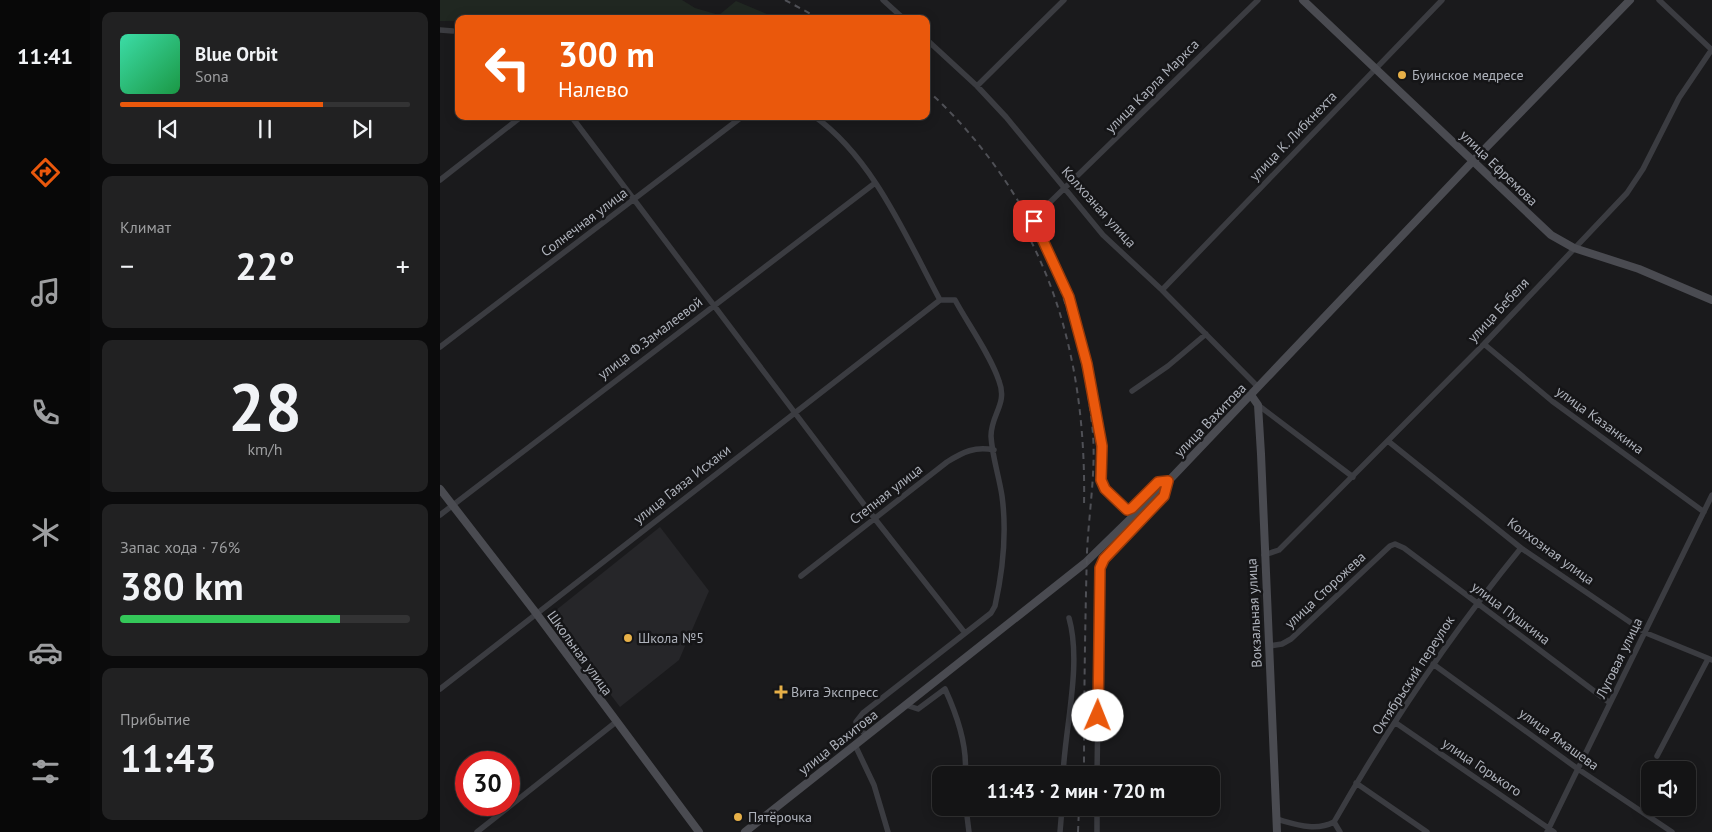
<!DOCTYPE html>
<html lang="ru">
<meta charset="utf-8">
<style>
:root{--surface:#141415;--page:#212122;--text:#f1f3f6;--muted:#9d9ea0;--line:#333334;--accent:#ea580c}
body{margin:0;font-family:"PT Sans",sans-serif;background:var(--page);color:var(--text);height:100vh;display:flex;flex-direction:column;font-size:19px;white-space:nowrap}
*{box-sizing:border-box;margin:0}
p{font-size:16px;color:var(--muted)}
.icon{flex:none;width:28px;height:28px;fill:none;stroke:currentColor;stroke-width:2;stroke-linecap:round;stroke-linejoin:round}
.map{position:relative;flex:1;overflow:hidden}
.panel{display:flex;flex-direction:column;gap:12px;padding:12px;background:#0b0b0c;width:350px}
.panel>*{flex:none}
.top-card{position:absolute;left:15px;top:15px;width:475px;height:105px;border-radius:10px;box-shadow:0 2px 12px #0003,0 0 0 1px var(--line);background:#ea580c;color:#fff;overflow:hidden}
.tools{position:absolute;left:1201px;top:761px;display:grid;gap:10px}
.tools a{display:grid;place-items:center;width:55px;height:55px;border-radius:10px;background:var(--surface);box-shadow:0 2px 12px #0003,0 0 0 1px var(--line);font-size:25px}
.speed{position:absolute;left:15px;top:751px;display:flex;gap:10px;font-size:25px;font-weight:700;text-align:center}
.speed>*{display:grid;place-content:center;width:65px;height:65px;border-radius:50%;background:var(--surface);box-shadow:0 2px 12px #0003,0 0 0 1px var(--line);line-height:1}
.speed .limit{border:8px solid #d22;background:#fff;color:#111}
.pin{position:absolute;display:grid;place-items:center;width:42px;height:42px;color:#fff;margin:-21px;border-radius:10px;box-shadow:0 2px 8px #0006}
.me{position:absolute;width:55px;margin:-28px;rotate:1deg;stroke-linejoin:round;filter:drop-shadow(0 0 4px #0008)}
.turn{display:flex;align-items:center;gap:18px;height:105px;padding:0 20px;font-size:22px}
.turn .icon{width:65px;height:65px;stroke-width:2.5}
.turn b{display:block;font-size:35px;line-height:42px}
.big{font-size:38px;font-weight:600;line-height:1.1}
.panel .widget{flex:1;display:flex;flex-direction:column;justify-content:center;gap:8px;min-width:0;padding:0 18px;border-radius:10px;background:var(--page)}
.panel .dial{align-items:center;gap:0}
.dial b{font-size:65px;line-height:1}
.song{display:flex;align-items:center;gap:15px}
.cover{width:60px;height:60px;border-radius:8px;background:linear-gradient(135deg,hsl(160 70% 55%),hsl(140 70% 35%))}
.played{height:5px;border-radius:2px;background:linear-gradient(90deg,var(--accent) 70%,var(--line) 70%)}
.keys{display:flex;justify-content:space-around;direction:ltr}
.heat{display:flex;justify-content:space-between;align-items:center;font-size:28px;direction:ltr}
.charge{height:8px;border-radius:4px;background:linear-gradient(90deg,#34c759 76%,var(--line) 0)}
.trip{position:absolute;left:492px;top:766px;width:288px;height:50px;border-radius:10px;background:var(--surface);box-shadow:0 2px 12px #0003,0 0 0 1px var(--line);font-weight:600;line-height:50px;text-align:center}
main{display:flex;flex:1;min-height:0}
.tabs{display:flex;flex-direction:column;width:90px;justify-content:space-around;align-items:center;background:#080808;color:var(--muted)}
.tabs .icon{width:35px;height:35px}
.tabs .current{color:var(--accent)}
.tabs b{font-size:22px;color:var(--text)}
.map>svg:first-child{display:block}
.built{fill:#262629}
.green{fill:#202721}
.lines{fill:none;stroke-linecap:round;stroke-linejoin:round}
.street{stroke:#3b3c41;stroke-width:5.5}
.secondary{stroke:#4a4b51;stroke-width:8}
.rail{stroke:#4f5056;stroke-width:2;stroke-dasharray:6 5;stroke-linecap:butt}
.route-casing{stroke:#983908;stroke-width:12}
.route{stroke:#ea580c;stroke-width:9}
.poi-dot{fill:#e7b048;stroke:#151517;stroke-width:2}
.labels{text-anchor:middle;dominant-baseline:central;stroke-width:5;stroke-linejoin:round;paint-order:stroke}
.poi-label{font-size:14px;fill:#aeb2bb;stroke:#151517;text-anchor:start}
.street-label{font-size:14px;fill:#aeb2bb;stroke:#151517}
</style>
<main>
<nav class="tabs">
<b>11:41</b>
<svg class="icon current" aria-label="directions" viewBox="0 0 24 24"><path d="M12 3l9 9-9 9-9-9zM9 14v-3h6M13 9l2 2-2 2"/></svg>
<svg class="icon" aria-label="music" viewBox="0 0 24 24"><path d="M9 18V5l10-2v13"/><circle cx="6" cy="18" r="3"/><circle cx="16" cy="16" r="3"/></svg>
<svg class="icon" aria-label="phone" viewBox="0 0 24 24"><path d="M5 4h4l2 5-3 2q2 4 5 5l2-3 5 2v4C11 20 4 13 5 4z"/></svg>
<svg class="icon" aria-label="climate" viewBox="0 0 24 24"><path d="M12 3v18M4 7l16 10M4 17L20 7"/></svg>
<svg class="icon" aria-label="car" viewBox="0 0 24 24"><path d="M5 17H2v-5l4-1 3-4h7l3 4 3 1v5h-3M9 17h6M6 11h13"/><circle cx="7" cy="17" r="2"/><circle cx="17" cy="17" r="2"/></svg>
<svg class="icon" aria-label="filters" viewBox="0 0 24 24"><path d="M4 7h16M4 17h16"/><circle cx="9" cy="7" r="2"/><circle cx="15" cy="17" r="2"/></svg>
</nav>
<section class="panel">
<div class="widget">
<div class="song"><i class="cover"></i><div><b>Blue Orbit</b><p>Sona</p></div></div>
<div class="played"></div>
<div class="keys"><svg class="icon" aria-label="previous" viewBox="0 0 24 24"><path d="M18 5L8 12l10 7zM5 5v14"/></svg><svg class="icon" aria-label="pause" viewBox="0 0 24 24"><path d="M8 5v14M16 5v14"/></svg><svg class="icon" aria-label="next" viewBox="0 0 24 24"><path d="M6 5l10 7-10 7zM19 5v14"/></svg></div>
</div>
<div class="widget"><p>Климат</p>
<div class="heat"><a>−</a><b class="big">22°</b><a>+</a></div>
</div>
<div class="widget dial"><b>28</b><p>km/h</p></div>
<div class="widget"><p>Запас хода · 76%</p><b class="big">380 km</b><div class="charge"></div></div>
<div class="widget"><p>Прибытие</p><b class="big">11:43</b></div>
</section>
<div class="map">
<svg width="1272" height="832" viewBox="0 0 1272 832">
<rect width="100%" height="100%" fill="#1a1a1c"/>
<path class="built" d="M220,527L269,591L239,660L180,707L110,615Z"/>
<path class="green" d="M0,0H242L255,8L279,15L296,1L339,19L0,21Z"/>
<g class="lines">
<path class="street" d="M443,0L464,19
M1219,0L1272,50
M0,30L13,31
M486,39L537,86L566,117L663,235L722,290L818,387
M537,86L624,0
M131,116L435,519L525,633
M374,116C434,159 466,237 500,300H515C528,324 551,356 559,381C568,404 551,414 551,436C552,456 559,476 562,496C567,533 563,570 555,606L551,613L423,713L416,722L426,736
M0,180L82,116
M722,290L1002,0
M1044,344L1112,401L1264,512
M0,347L303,116
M692,391L728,366L766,334
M818,405L913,477
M948,441L1081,548L1206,633L1272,660
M0,515L435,183
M824,555L839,550L1044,344L1187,193L1203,169L1239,98L1272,49
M361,576L507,462C523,452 535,446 554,450
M829,646L842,644L851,639L950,546L955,544L964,548L1170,703
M993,664L1138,769L1232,832
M0,689L500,300
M466,705L478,709L505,689C517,715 528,746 525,775
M956,723L1114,832
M415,745L434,785L448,832
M1217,756L1268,659
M623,775C625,727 642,664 629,618
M657,775L660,568L664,559L724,497L728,481L718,482L692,508L687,510L665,489L661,480L663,446L652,382L638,327L629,297L594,221L602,210L818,0
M916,783L987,832
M526,808L529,832
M836,819C855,824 875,832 894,822
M894,822C949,726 1011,634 1081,548
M894,822L900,832
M37,832L176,722
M620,832L622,808
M657,832V808
M1107,832L1272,495"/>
<path class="secondary" d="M863,0L1111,235L1134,248L1199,269L1272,300
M811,395L818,405L821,454L837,832
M0,489L96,613L259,832
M305,832L645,563L719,491L1033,161L1190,0"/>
<path class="rail" d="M345,0L380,19
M486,89C582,175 638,297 652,424C657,466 649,509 647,552C645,626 644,701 644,775
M575,212C629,302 646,403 644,507
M638,832L639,808"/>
</g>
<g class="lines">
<g class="route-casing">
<path id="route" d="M594,221L629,297L647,364L662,446L661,480L665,489L687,510L692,508L718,482L728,481L724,496L664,559L660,568L658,716"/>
</g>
<use href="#route" class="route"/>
</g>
<g class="poi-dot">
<circle cx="962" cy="75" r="5"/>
<circle cx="188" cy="638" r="5"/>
<path d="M338.5 684.5h5v5h5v5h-5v5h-5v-5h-5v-5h5z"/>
<circle cx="298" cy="817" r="5"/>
</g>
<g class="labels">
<g class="poi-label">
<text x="972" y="75">Буинское медресе</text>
<text x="198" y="638">Школа №5</text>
<text x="351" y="692">Вита Экспресс</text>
<text x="308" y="817">Пятёрочка</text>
</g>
<g class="street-label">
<text transform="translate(712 86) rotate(-45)">улица Карла Маркса</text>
<text transform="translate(853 136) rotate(-46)">улица К. Либкнехта</text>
<text transform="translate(1059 168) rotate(44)">улица Ефремова</text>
<text transform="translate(659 207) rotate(48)">Колхозная улица</text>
<text transform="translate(144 222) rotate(-37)">Солнечная улица</text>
<text transform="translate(1058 310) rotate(-47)">улица Бебеля</text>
<text transform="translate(210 338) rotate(-37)">улица Ф.Замалеевой</text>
<text transform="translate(770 420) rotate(-46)">улица Вахитова</text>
<text transform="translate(1160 420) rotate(36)">улица Казанкина</text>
<text transform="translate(242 484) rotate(-38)">улица Гаяза Исхаки</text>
<text transform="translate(446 494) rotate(-38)">Степная улица</text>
<text transform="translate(1111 551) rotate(36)">Колхозная улица</text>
<text transform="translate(885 590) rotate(-43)">улица Сторожева</text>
<text transform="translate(814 613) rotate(-93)">Вокзальная улица</text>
<text transform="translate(1071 613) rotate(37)">улица Пушкина</text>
<text transform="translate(140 653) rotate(54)">Школьная улица</text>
<text transform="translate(1179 658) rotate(-64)">Луговая улица</text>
<text transform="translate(973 675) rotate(-57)">Октябрьский переулок</text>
<text transform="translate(1119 739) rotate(36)">улица Ямашева</text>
<text transform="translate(398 742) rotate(-38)">улица Вахитова</text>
<text transform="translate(1042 767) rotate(34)">улица Горького</text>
</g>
</g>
</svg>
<div class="tools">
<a><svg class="icon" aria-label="sound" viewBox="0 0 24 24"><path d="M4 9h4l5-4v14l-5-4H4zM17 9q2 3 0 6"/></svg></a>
</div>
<div class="speed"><div class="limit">30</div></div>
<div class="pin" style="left:594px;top:221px;background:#d93025"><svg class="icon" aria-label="arrive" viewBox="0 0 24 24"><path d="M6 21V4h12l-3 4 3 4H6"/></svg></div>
<svg class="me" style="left:658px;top:716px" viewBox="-20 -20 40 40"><circle r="19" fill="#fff"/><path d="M0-13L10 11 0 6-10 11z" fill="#ea580c"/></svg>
<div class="trip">11:43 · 2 мин · 720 m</div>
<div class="top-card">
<div class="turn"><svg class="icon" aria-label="left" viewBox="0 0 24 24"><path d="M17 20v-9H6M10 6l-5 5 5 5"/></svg><div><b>300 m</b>Налево</div></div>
</div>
</div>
</main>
